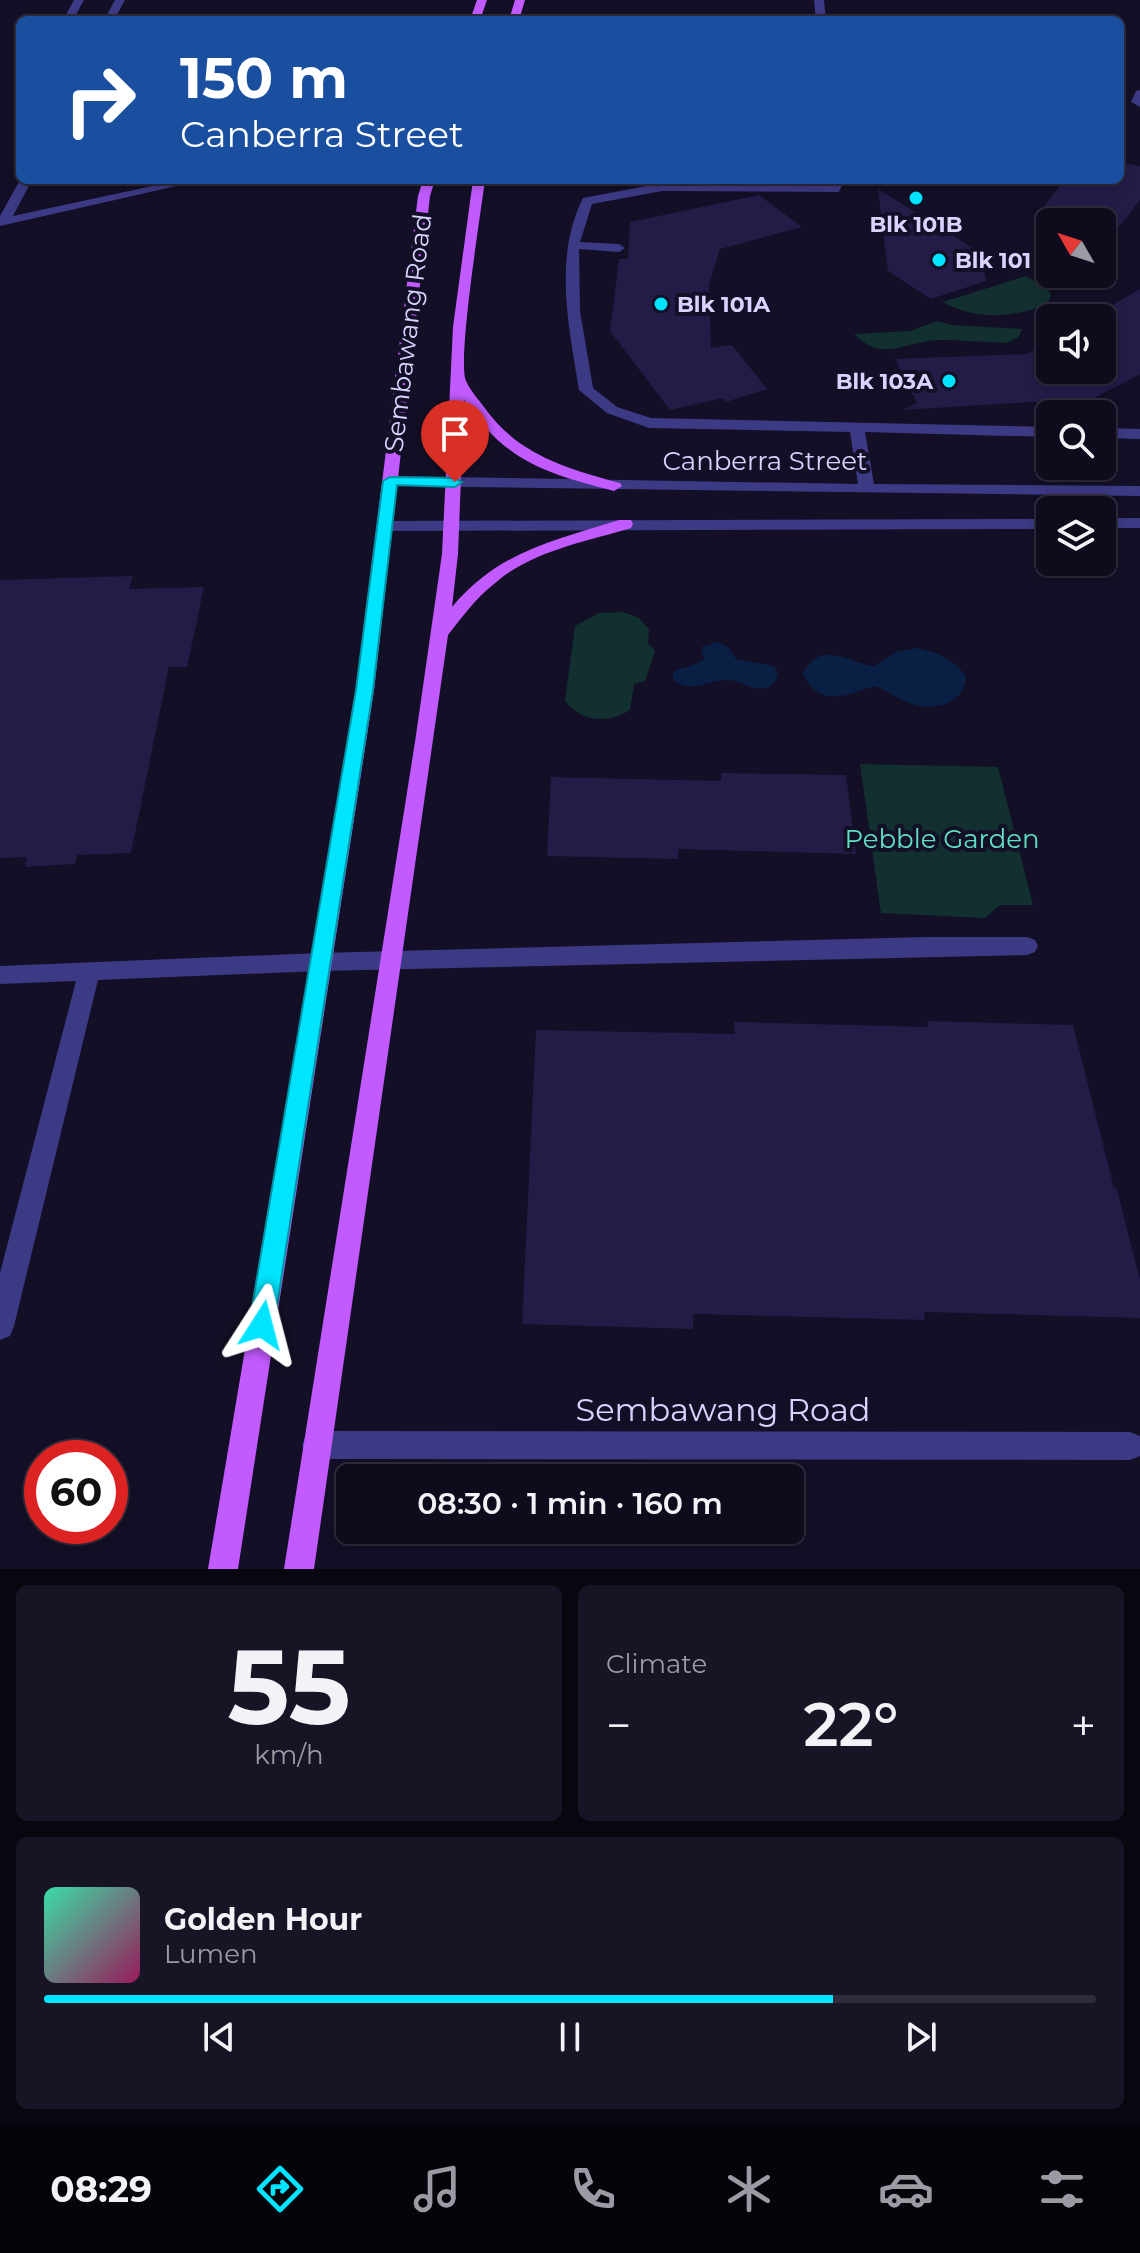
<!DOCTYPE html>
<meta charset="utf-8">
<style>
:root{--surface:#0e0b1c;--page:#171425;--text:#f1f3f6;--muted:#9b9ba3;--line:#2e2b3b;--accent:#00e5ff}
body{margin:0;font-family:Montserrat,sans-serif;background:var(--page);color:var(--text);height:100vh;display:flex;flex-direction:column;font-size:30px;white-space:nowrap}
*{box-sizing:border-box;margin:0}
p{font-size:26px;color:var(--muted)}
.icon{flex:none;width:44px;height:44px;fill:none;stroke:currentColor;stroke-width:2;stroke-linecap:round;stroke-linejoin:round}
.map{position:relative;height:1569px;overflow:hidden}
.details{display:flex;flex-direction:column;gap:16px;padding:16px;background:#08060f;flex:1}
.details>*{flex:none}
.banner{position:absolute;left:16px;top:16px;width:1108px;height:168px;border-radius:12px;box-shadow:0 4px 12px #0003,0 0 0 2px var(--line);background:#1a4fa0;color:#fff;overflow:hidden}
.needle{width:52px;rotate:309deg}
.buttons{position:absolute;left:1036px;top:208px;display:grid;gap:16px}
.buttons a{display:grid;place-items:center;width:80px;height:80px;border-radius:12px;background:var(--surface);box-shadow:0 4px 12px #0003,0 0 0 2px var(--line);font-size:40px}
.speed{position:absolute;left:24px;top:1440px;display:flex;gap:16px;font-size:40px;font-weight:700;text-align:center}
.speed>*{display:grid;place-content:center;width:104px;height:104px;border-radius:50%;background:var(--surface);box-shadow:0 4px 12px #0003,0 0 0 2px var(--line);line-height:1}
.speed .limit{border:12px solid #d22;background:#fff;color:#111}
.pin{position:absolute;display:grid;place-items:center;width:68px;height:68px;color:#fff;margin:-82px -34px;border-radius:50% 50% 50% 0;rotate:-45deg;box-shadow:0 0 8px #0007}
.pin .icon{rotate:45deg}
.me{position:absolute;width:88px;margin:-44px;rotate:9deg;stroke-linejoin:round;filter:drop-shadow(0 0 6px #0008)}
.turn{display:flex;align-items:center;gap:28px;height:168px;padding:0 32px;font-size:36px}
.turn .icon{width:104px;height:104px;stroke-width:2.5}
.turn b{display:block;font-size:56px;line-height:68px}
.big{font-size:60px;font-weight:600;line-height:1.1}
.details .widget{flex:1;display:flex;flex-direction:column;justify-content:center;gap:12px;min-width:0;padding:0 28px;border-radius:12px;background:var(--page)}
.details .dial{align-items:center;gap:0}
.dial b{font-size:104px;line-height:1}
.song{display:flex;align-items:center;gap:24px}
.cover{width:96px;height:96px;border-radius:12px;background:linear-gradient(135deg,hsl(160 70% 55%),hsl(330 70% 35%))}
.played{height:8px;border-radius:4px;background:linear-gradient(90deg,var(--accent) 75%,var(--line) 75%)}
.keys{display:flex;justify-content:space-around;direction:ltr}
.heat{display:flex;justify-content:space-between;align-items:center;font-size:44px;direction:ltr}
.details .tiles{flex:1;display:grid;gap:16px;grid-template-columns:1fr 1fr}
.widget:last-child{grid-column:span 2}
.trip{position:absolute;left:336px;top:1464px;width:468px;height:80px;border-radius:12px;background:var(--surface);box-shadow:0 4px 12px #0003,0 0 0 2px var(--line);font-weight:600;line-height:80px;text-align:center}
.menu{display:flex;height:128px;justify-content:space-around;align-items:center;background:#06040b;color:var(--muted)}
.menu .icon{width:56px;height:56px}
.menu .selected{color:var(--accent)}
.menu b{font-size:36px;color:var(--text)}
.map>svg:first-child{display:block}
.green{fill:#12302f}
.water{fill:#0a1f44}
.building{fill:#241b47}
.lines{fill:none;stroke-linecap:round;stroke-linejoin:round}
.minor{fill:#3d3a85;fill-rule:evenodd}
.major{fill:#c25bff;fill-rule:evenodd}
.route{fill:#00e5ff;stroke:#0095a6;stroke-width:2}
.poi-dot{fill:#00e5ff;stroke:#130f26;stroke-width:3}
.labels{text-anchor:middle;dominant-baseline:central;stroke-width:8;stroke-linejoin:round;paint-order:stroke}
.far-poi-label{font-size:22px;font-weight:bold;fill:#d9d4ff;stroke:#130f26;text-anchor:start}
.street-label{font-size:26px;fill:#d9d4ff;stroke:#130f26}
.park-label{font-size:26px;fill:#5fe0c0;stroke:#130f26}
.near-street-label{font-size:32px;fill:#d9d4ff;stroke:#130f26}
</style>
<div class="map">
<svg width="1140" height="1569" viewBox="0 0 1140 1569">
<rect width="100%" height="100%" fill="#130f26"/>
<path class="green" d="M1026,276L1048,289L1051,295L1047,305C1013,317 976,321 943,302Z
M938,321L952,325L1022,329L1019,337L1007,343C984,342 960,340 937,340C903,342 883,363 854,334L910,331Z
M623,612L639,618L649,629L648,643L655,651L645,681L634,684L630,710C608,724 581,722 565,701L575,626L599,613Z
M860,764L998,767L1033,905H1000L985,918L881,913Z"/>
<path class="water" d="M718,642L728,647L736,659L774,666L778,674C776,680 773,686 766,688C753,692 741,680 728,680C708,680 691,694 673,680V672C684,665 694,668 704,659L701,647Z
M917,648C939,653 952,658 966,676C964,708 928,713 902,700C892,695 885,689 874,686C846,696 818,708 803,673C821,639 847,662 874,666L896,652Z"/>
<path class="building" d="M1120,162L1140,166V200L1120,226L1037,216L1064,180H1120Z
M878,189L981,253L986,281L931,299L888,271Z
M759,195L802,227L720,249L709,285L711,348L732,345L767,389L726,402L723,398L670,410L610,331L619,259H628L630,222Z
M1140,289V374L1094,398L903,410L917,403L895,359L1027,354L1050,341V370H1102V318H1090Z
M133,576L129,589L204,587L187,667H169L131,853L77,855L75,864L25,867L27,857L0,858V580Z
M721,773L846,775L856,854L678,849V859L547,856L551,777L721,781Z
M927,1021L1073,1025L1114,1188L1117,1189L1140,1280V1318L924,1312L925,1320L693,1314V1329L522,1324L536,1030L735,1034L734,1022L928,1027Z"/>
<g class="lines">
<path class="minor" d="M74,0H84L73,20H63Z
M115,0H125L114,20H104Z
M814,0H824L826,20H816Z
M1140,90V107L1131,102L1136,91Z
M20,180H32L13,216L180,180H203L0,226V216Z
M832,180H844L839,192L662,191L592,204L580,242L619,244L625,248L619,252L579,249L580,311L593,388L617,407L651,418L1050,427V437L865,432L874,484L1140,486V496L390,486L382,481L390,476L858,484L850,432L649,428L607,413L579,390C569,327 553,258 583,198L662,183L830,185Z
M1102,428L1140,429V439L1102,438Z
M1102,518H1140V528H1102Z
M1050,519V529L384,531L376,526L384,521Z
M928,937H1027L1035,940L1038,946L1035,952L1027,955L320,971L98,980L14,1326L10,1336L0,1340V1273L76,981L0,984V966L320,953Z
M316,1431L1130,1432L1140,1436V1456L1130,1460L316,1459L306,1455L302,1445L306,1435Z"/>
<path class="major" d="M477,0H487L480,20H470Z
M515,0H525L519,20H509Z
M423,180H435L430,196L374,690L238,1569H208L356,690L418,196Z
M473,180H485C481,212 457,360 466,381C470,390 478,399 484,407C518,455 566,468 620,483L622,486L614,491C545,473 506,462 464,400L458,554L452,607C499,551 553,541 619,520H631L633,524L631,528C585,542 531,551 494,584C476,598 462,617 448,635L314,1569H284L415,742L442,554L453,327Z"/>
</g>
<path class="route" d="M390,477L455,478L462,482L455,487L397,485L373,690L274,1325L271,1334L262,1338L253,1334L249,1325L356,690L383,481Z"/>
<g class="poi-dot">
<circle cx="916" cy="198" r="8"/>
<circle cx="939" cy="260" r="8"/>
<circle cx="661" cy="304" r="8"/>
<circle cx="949" cy="381" r="8"/>
</g>
<g class="labels">
<g class="far-poi-label">
<text x="916" y="224" text-anchor="middle">Blk 101B</text>
<text x="955" y="260">Blk 101</text>
<text x="677" y="304">Blk 101A</text>
<text x="933" y="381" text-anchor="end">Blk 103A</text>
</g>
<g class="street-label">
<text transform="translate(408 333) rotate(-83)">Sembawang Road</text>
<text x="765" y="461">Canberra Street</text>
</g>
<g class="park-label">
<text x="942" y="839">Pebble Garden</text>
</g>
<g class="near-street-label">
<text x="723" y="1409">Sembawang Road</text>
</g>
</g>
</svg>
<div class="buttons">
<a><svg class="needle" viewBox="-14 -14 28 28"><path d="M0-13l5 13h-10z" fill="#e53935"/><path d="M0 13l5-13h-10z" fill="#9b9ba3"/></svg></a>
<a><svg class="icon" aria-label="sound" viewBox="0 0 24 24"><path d="M4 9h4l5-4v14l-5-4H4zM17 9q2 3 0 6"/></svg></a>
<a><svg class="icon" aria-label="search" viewBox="0 0 24 24"><circle cx="10" cy="10" r="6"/><path d="M15 15l6 6"/></svg></a>
<a><svg class="icon" aria-label="layers" viewBox="0 0 24 24"><path d="M12 4l9 5-9 5-9-5zM3 14l9 5 9-5"/></svg></a>
</div>
<div class="speed"><div class="limit">60</div></div>
<div class="pin" style="left:455px;top:482px;background:#d93025"><svg class="icon" aria-label="arrive" viewBox="0 0 24 24"><path d="M6 21V4h12l-3 4 3 4H6"/></svg></div>
<svg class="me" style="left:262px;top:1325px" viewBox="-20 -20 40 40"><path d="M0-17L14 15 0 8-14 15z" fill="#00e5ff" stroke="#fff" stroke-width="4"/></svg>
<div class="trip">08:30 · 1 min · 160 m</div>
<div class="banner">
<div class="turn"><svg class="icon" aria-label="right" viewBox="0 0 24 24"><path d="M7 20v-9h11M14 6l5 5-5 5"/></svg><div><b>150 m</b>Canberra Street</div></div>
</div>
</div>
<section class="details">
<div class="tiles">
<div class="widget dial"><b>55</b><p>km/h</p></div>
<div class="widget"><p>Climate</p>
<div class="heat"><a>−</a><b class="big">22°</b><a>+</a></div>
</div>
<div class="widget">
<div class="song"><i class="cover"></i><div><b>Golden Hour</b><p>Lumen</p></div></div>
<div class="played"></div>
<div class="keys"><svg class="icon" aria-label="previous" viewBox="0 0 24 24"><path d="M18 5L8 12l10 7zM5 5v14"/></svg><svg class="icon" aria-label="pause" viewBox="0 0 24 24"><path d="M8 5v14M16 5v14"/></svg><svg class="icon" aria-label="next" viewBox="0 0 24 24"><path d="M6 5l10 7-10 7zM19 5v14"/></svg></div>
</div>
</div>
</section>
<nav class="menu">
<b>08:29</b>
<svg class="icon selected" aria-label="directions" viewBox="0 0 24 24"><path d="M12 3l9 9-9 9-9-9zM9 14v-3h6M13 9l2 2-2 2"/></svg>
<svg class="icon" aria-label="music" viewBox="0 0 24 24"><path d="M9 18V5l10-2v13"/><circle cx="6" cy="18" r="3"/><circle cx="16" cy="16" r="3"/></svg>
<svg class="icon" aria-label="phone" viewBox="0 0 24 24"><path d="M5 4h4l2 5-3 2q2 4 5 5l2-3 5 2v4C11 20 4 13 5 4z"/></svg>
<svg class="icon" aria-label="climate" viewBox="0 0 24 24"><path d="M12 3v18M4 7l16 10M4 17L20 7"/></svg>
<svg class="icon" aria-label="car" viewBox="0 0 24 24"><path d="M5 17H2v-5l4-1 3-4h7l3 4 3 1v5h-3M9 17h6M6 11h13"/><circle cx="7" cy="17" r="2"/><circle cx="17" cy="17" r="2"/></svg>
<svg class="icon" aria-label="filters" viewBox="0 0 24 24"><path d="M4 7h16M4 17h16"/><circle cx="9" cy="7" r="2"/><circle cx="15" cy="17" r="2"/></svg>
</nav>
